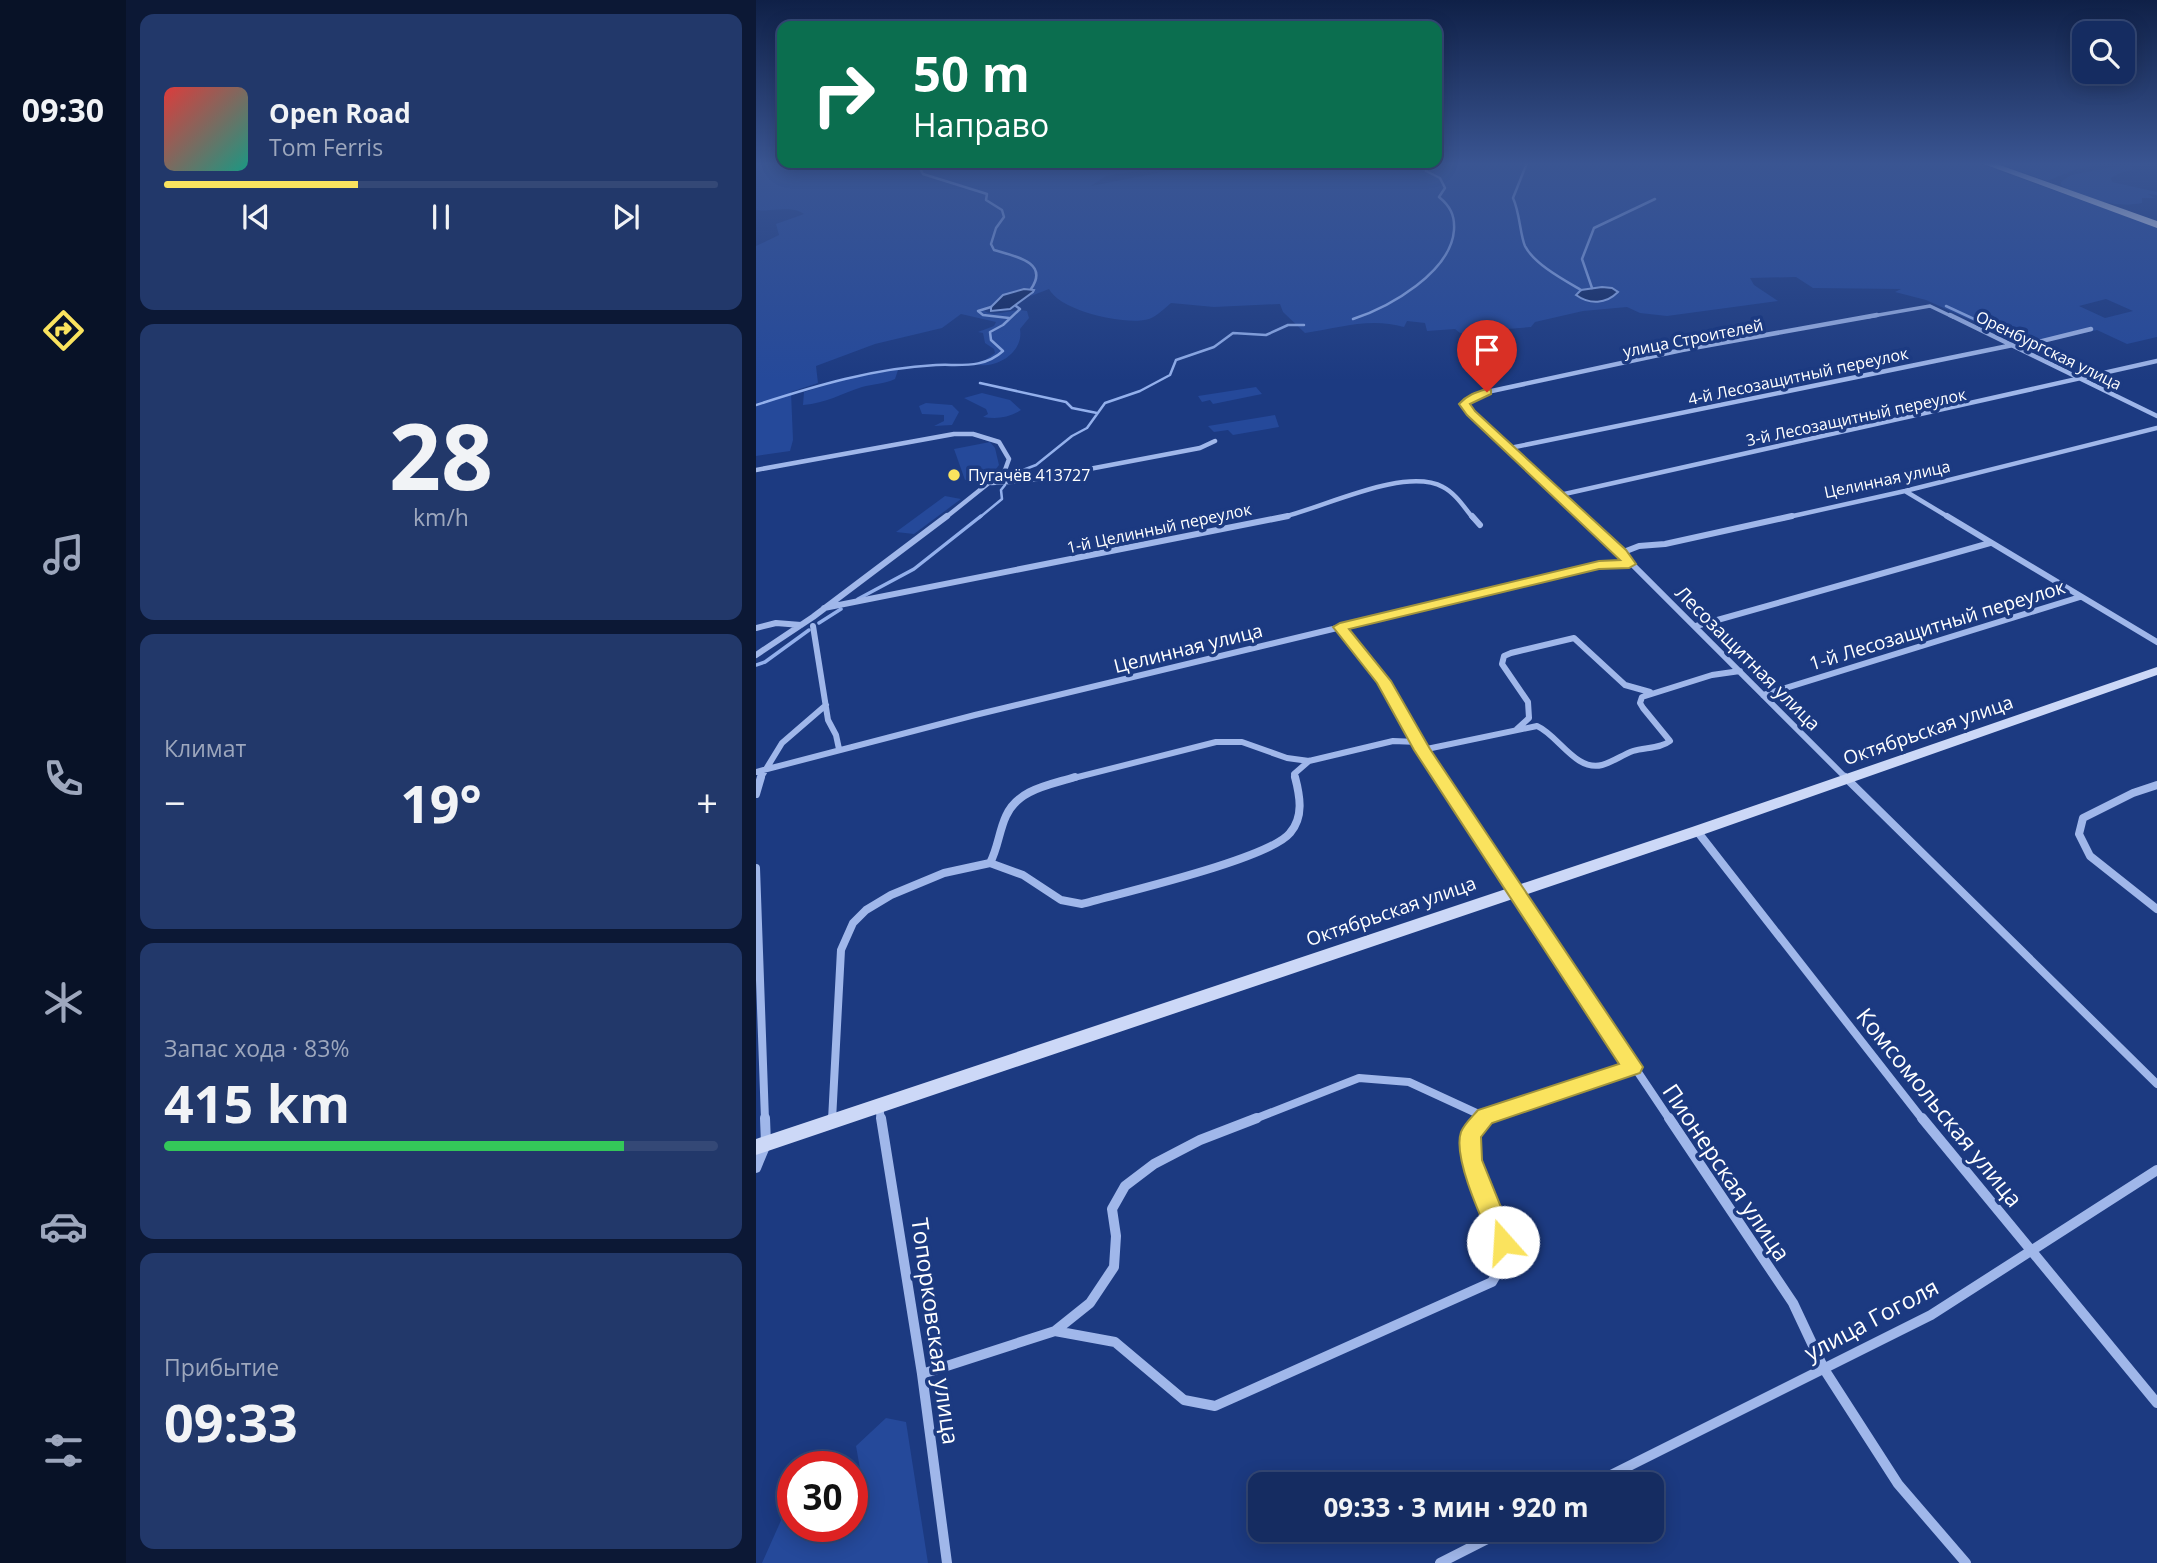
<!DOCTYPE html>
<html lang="ru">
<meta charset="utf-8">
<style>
:root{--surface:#152c61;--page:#22386a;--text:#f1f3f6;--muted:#9da7bd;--line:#344876;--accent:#fae35e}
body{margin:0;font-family:"Open Sans",sans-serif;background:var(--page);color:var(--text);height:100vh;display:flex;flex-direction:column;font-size:26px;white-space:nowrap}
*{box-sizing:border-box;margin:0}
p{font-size:23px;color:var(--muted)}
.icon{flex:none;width:38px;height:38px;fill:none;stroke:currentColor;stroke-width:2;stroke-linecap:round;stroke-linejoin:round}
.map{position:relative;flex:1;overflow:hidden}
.side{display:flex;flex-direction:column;gap:14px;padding:14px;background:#0c1835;width:630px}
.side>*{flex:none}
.guide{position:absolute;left:21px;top:21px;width:665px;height:147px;border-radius:14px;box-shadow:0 4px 18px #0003,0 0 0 2px var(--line);background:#0b6e4f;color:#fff;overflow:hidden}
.controls{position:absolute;left:1316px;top:21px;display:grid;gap:14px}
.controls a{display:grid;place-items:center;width:63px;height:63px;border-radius:14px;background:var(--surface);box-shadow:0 4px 18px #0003,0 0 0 2px var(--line);font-size:35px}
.speed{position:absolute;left:21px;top:1451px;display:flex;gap:14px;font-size:35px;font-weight:700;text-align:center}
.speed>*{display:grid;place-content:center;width:91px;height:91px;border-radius:50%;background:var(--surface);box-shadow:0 4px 18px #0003,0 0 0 2px var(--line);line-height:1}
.speed .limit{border:10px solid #d22;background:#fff;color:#111}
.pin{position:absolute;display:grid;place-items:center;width:60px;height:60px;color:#fff;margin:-72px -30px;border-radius:50% 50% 50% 0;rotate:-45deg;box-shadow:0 0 7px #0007}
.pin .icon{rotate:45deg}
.me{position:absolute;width:77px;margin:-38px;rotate:341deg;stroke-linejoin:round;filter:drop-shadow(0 0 5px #0008)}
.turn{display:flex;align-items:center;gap:24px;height:147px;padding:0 21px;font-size:32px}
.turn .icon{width:91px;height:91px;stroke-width:2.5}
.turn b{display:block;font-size:49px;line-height:60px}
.big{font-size:52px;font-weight:700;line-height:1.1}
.side .card{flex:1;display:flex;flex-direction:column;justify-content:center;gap:10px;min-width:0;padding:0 24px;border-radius:14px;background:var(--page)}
.side .dial{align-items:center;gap:0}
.dial b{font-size:91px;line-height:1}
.song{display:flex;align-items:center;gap:21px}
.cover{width:84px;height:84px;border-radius:10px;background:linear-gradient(135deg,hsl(0 70% 55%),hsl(170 70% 35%))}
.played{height:7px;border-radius:4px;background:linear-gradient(90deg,var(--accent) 35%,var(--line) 35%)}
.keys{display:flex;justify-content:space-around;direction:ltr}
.heat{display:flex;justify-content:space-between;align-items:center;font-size:38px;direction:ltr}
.charge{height:10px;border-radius:5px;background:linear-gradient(90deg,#34c759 83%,var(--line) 0)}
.trip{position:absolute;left:492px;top:1472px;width:416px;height:70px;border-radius:14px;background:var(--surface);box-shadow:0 4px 18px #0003,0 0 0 2px var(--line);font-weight:700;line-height:70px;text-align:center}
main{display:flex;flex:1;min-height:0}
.tabs{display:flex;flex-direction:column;width:126px;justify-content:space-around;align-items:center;background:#081227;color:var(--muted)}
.tabs .icon{width:49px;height:49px}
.tabs .active{color:var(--accent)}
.tabs b{font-size:32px;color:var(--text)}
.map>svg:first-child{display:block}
.green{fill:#25499a;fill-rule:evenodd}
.water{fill:#122960;stroke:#93b0ec;stroke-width:2}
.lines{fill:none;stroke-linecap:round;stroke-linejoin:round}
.stream-far1{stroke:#93b0ec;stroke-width:2.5}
.stream{stroke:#93b0ec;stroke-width:3.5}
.street-far4{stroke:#a0b7ea;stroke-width:3.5}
.street-far3{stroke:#a0b7ea;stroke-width:4.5}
.street-far2{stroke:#a0b7ea;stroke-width:6}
.street-far1{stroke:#a0b7ea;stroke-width:8}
.street{stroke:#a0b7ea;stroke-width:10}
.secondary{fill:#ccd8f7;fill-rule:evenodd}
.highway{fill:#fff;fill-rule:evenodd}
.route{fill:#fae35e;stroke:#a2943d;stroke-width:2}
.poi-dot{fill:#fae35e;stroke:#1c3a81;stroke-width:2.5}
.labels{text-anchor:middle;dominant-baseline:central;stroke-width:7;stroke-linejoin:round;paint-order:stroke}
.far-street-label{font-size:16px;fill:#fff;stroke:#1c3a81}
.far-poi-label{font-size:16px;fill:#fff;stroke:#1c3a81;text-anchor:start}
.street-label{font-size:19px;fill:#fff;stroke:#1c3a81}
.near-street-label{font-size:23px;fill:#fff;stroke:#1c3a81}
</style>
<main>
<nav class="tabs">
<b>09:30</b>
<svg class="icon active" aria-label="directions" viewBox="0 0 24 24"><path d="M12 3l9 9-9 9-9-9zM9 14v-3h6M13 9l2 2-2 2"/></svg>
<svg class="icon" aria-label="music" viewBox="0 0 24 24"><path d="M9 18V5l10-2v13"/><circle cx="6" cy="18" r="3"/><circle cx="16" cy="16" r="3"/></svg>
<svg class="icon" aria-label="phone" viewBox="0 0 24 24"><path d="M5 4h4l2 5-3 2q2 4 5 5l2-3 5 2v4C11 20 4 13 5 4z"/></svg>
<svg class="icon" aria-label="climate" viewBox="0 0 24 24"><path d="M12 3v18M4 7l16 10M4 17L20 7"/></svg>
<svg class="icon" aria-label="car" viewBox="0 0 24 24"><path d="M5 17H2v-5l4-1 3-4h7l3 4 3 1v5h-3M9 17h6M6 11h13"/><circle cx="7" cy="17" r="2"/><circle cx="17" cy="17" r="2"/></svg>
<svg class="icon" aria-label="filters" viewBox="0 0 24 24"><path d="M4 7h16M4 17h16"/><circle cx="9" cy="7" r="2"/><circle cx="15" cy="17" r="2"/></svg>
</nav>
<section class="side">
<div class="card">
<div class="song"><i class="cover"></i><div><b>Open Road</b><p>Tom Ferris</p></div></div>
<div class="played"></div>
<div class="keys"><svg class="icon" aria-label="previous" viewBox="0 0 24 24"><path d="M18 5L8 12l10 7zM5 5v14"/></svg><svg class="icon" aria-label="pause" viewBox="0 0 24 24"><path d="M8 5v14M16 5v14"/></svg><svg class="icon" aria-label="next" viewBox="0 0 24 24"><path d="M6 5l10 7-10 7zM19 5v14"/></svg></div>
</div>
<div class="card dial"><b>28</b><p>km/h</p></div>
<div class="card"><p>Климат</p>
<div class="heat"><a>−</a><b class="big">19°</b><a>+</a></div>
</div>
<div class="card"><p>Запас хода · 83%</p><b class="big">415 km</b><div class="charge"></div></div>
<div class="card"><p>Прибытие</p><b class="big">09:33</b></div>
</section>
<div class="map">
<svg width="1401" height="1563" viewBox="0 0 1401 1563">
<rect width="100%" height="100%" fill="#1c3a81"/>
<path class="green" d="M0,163H426L350,176L335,186L443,165V163H1221L1401,227V337L1371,344L1341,330L1272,346L1170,300L1139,292L1145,289L1057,288L1040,277L994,278L998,285L1022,301L911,316L884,313L871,307L827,311L779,322L775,327L704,333L699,329L671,331L669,323L651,321L648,327C614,317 583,328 549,333L527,312L524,304L458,307L415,303C409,308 401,316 393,319C370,326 304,311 293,289L275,296L277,292C251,290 248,301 226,310C241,319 256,307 271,311L273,318L264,329C268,351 243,368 222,365L239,353L238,349L229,343L227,333L222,332L238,326L240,322L205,314L186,328L119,344L60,366L62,383L35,392L37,440L34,451L0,456V246L23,235L20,224L48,214C36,205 16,212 0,210ZM1350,299L1377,311L1349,318L1323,306Z
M1241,163H1343L1340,164L1342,166L1323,168L1291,181Z
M1378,163L1392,164L1376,166V170L1364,173L1355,178L1356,182L1401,192V195L1392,194L1399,198H1386V203C1360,208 1327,200 1305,185V182L1315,175Z
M142,370L139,379C128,384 117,384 106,387C84,394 71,403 47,405L48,392L106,374Z
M500,387L506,394L457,404L454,400L446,402L442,396Z
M226,393L254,400L265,410C253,418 241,419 227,417L232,414L230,409L208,398Z
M170,403L196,405L203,412L196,425L178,426L188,421V415L166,414L163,406Z
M519,415L523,427L477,435L472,430L458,432L452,426Z
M234,442L239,448L243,465L237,473L209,480L198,449Z
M189,496L205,499L158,534L140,532Z
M130,1418L150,1422L172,1563H6L27,1516L37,1515V1526H96V1503L108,1491L100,1446Z"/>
<path class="water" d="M846,287L856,288L862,292C850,304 834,305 820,295L825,290Z
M268,289L278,290L277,292L254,309L235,311V307L247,295Z"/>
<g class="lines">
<path class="stream-far1" d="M161,163L167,174L231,194L230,200L246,210L248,217L240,228L235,244L238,250C258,256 294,262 275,289
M771,163L757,198C764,213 764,235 769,246C778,264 808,280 825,290
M836,288L826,259L838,228L899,199
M1190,306L1246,332
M235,307L222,311L227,315L253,318
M597,319C634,307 695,272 698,230C699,215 694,206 683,197L689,188L684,178L670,171V165
M224,383L310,402L316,408L341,413
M0,405C59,386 118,368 180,365C205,364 227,369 247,351L235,340L234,332L247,325L264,309L260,306
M253,481L259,473L280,465L316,436L331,428L349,403L384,391L414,375L420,360L458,347L477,333L510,335L532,325H548
M223,518L246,499L245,490L249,485"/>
<path class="stream" d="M102,599L158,569L225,516
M63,623L85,609
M0,665L9,662L53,630"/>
<path class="street-far4" d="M1111,317L1174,306L1197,317"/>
<path class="street-far3" d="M1194,315L1401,416
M754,448L1257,345L1274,344L1335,329
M0,470L198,434H217L243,442L253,459L249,470L189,518
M235,483L270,481L444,448L459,441
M1149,491L1194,518
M804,495L1401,361
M523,518C565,509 648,466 687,487C699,493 708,507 717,518
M830,518L715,413L709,404L718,396L731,392L926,350L1121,315
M1028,518L1149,491L1401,428"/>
<path class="street-far2" d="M716,516L724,525
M828,516L1091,779
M1191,516L1401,642
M865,553L883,546L909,544L1036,516
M68,608L532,516
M57,626L72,720L80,735L83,749
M940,626L1234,543
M584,627L628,681L666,750L685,779
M0,628L20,623L45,625
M0,655L57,617L191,516
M1007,695L1324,597
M761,729L773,718L772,702L746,664L748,656L755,653L818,638L869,685L894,692
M666,750L781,726C802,735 820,772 846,765C857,762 866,755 877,751C888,747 904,749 914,741L887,708L884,703L886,697L956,675L984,671
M0,772L219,715L843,565L873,564
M4,779L26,743L70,705
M314,779L460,742H486L531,758L553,761L637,741L662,742
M539,779L538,774L553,761"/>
<path class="street-far1" d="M684,777L914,1120
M1089,777L1401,1084
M1401,785L1377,793L1327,818L1323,834L1334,856L1401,909
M0,794L5,777
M941,831L1167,1120
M234,863C242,848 243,831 250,816C262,789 294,785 319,777
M0,868L9,1120
M123,1106L125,1120
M76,1120L85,950L97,923L110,910L135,895L188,873L234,863L267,875L305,900L326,904C365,893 513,859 534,833C548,817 544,796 539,777
M496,1120L603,1078L653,1082L729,1117
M727,1120L877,1067"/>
<path class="street" d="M125,1118L166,1374L191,1563
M913,1118L1037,1303L1068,1369L1142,1484L1210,1563
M1166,1118L1401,1403
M76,1121V1118
M0,1168L10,1144L9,1118
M299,1331L359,1342L428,1400L459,1406L736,1282L751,1256L716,1150L714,1134L728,1118
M166,1374L299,1331L334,1303L358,1267L360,1236L356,1209L369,1186L398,1164L444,1140L501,1118
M837,1484L1175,1315L1401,1170
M684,1563L749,1530"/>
<path class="secondary" d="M1401,667V675L946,835L0,1155V1139L936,827Z"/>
<path class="highway" d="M1225,163H1238L1401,221V228Z"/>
</g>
<linearGradient id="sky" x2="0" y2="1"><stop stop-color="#0f2047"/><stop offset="0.43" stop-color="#3a5592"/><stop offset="1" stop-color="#3a5592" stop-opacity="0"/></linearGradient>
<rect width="1401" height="381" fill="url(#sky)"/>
<path class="route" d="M731,389L735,390V394L714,404L719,411L870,550L880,564L873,568L843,569L593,629L635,681L674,749L887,1067L884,1073L736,1123L725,1137L726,1160L759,1242L755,1249L747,1252L739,1249C728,1224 696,1158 705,1132C708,1124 716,1117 722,1110L863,1064L658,750L621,683L577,627L584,623L843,561L864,560L711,415L703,404C711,395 720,392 731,389Z"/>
<circle class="poi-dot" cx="198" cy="475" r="7"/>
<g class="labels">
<g class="far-street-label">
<text transform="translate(937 338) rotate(-11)">улица Строителей</text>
<text transform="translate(1293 350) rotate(26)">Оренбургская улица</text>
<text transform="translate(1042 376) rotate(-12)">4-й Лесозащитный переулок</text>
<text transform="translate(1100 417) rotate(-12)">3-й Лесозащитный переулок</text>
<text transform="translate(1131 479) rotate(-12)">Целинная улица</text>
<text transform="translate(403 528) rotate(-12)">1-й Целинный переулок</text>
</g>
<g class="far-poi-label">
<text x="212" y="475">Пугачёв 413727</text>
</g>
<g class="street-label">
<text transform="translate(1181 625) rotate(-17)">1-й Лесозащитный переулок</text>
<text transform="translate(432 648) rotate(-14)">Целинная улица</text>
<text transform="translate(992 658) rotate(45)">Лесозащитная улица</text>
<text transform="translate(1172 730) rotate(-19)">Октябрьская улица</text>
<text transform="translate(635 911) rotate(-19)">Октябрьская улица</text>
</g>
<g class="near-street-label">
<text transform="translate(1184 1107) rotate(51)">Комсомольская улица</text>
<text transform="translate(971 1172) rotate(56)">Пионерская улица</text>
<text transform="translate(1115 1319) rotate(-28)">улица Гоголя</text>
<text transform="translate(180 1331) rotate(82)">Топорковская улица</text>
</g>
</g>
</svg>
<div class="controls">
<a><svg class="icon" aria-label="search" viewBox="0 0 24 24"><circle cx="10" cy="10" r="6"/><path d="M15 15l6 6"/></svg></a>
</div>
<div class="speed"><div class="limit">30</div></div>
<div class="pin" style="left:731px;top:392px;background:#d93025"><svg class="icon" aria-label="arrive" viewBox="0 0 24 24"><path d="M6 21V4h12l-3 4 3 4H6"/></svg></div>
<svg class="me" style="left:747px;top:1242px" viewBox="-20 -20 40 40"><circle r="19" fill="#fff"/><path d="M0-13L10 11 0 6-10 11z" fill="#fae35e"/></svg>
<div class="trip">09:33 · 3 мин · 920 m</div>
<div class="guide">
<div class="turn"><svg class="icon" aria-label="right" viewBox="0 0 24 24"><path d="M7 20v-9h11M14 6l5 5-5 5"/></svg><div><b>50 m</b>Направо</div></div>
</div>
</div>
</main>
